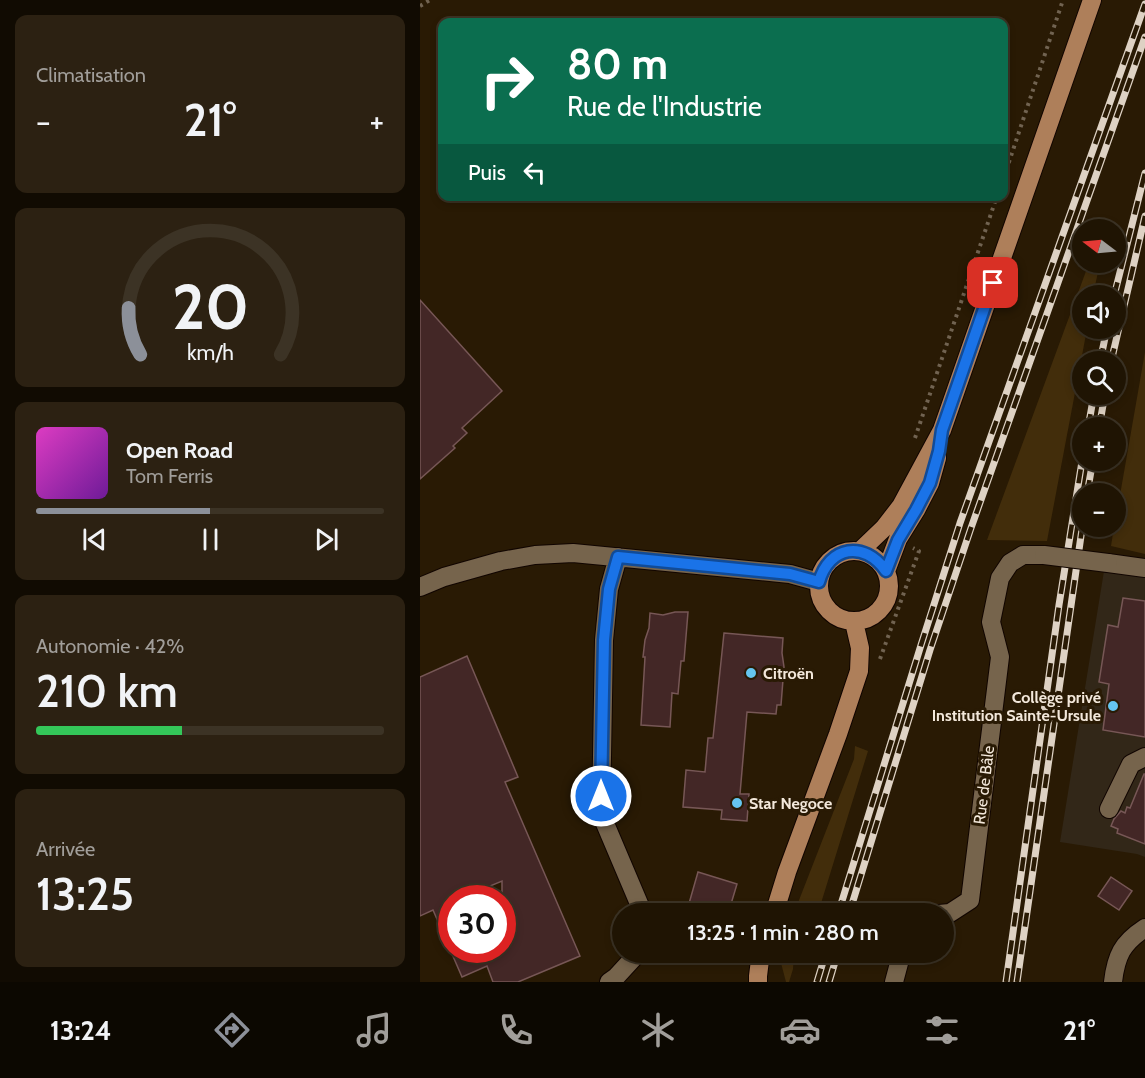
<!DOCTYPE html>
<html lang="fr">
<meta charset="utf-8">
<style>
:root{--surface:#1f1403;--page:#2c2112;--text:#f1f3f6;--muted:#a19e9a;--line:#3c3325;--accent:#8c9099}
body{margin:0;font-family:Cabin,sans-serif;background:var(--page);color:var(--text);height:100vh;display:flex;flex-direction:column;font-size:22px;white-space:nowrap}
*{box-sizing:border-box;margin:0}
p{font-size:20px;color:var(--muted)}
.icon{flex:none;width:33px;height:33px;fill:none;stroke:currentColor;stroke-width:2;stroke-linecap:round;stroke-linejoin:round}
.map{position:relative;flex:1;overflow:hidden}
.drawer{display:flex;flex-direction:column;gap:15px;padding:15px;background:#110b02;width:420px}
.drawer>*{flex:none}
.top-card{position:absolute;left:18px;top:18px;width:570px;height:183px;border-radius:12px;box-shadow:0 3px 9px #0003,0 0 0 2px var(--line);background:#0b6e4f;color:#fff;overflow:hidden}
.needle{width:39px;rotate:286deg}
.controls{position:absolute;left:652px;top:219px;display:grid;gap:12px}
.controls a{display:grid;place-items:center;width:54px;height:54px;border-radius:50%;background:var(--surface);box-shadow:0 3px 9px #0003,0 0 0 2px var(--line);font-size:30px}
.speed{position:absolute;left:18px;top:885px;display:flex;gap:12px;font-size:30px;font-weight:700;text-align:center}
.speed>*{display:grid;place-content:center;width:78px;height:78px;border-radius:50%;background:var(--surface);box-shadow:0 3px 9px #0003,0 0 0 2px var(--line);line-height:1}
.speed .limit{border:9px solid #d22;background:#fff;color:#111}
.pin{position:absolute;display:grid;place-items:center;width:51px;height:51px;color:#fff;margin:-26px;border-radius:12px;box-shadow:0 3px 9px #0006}
.me{position:absolute;width:66px;margin:-33px;rotate:0deg;stroke-linejoin:round;filter:drop-shadow(0 0 4px #0008)}
.turn{display:flex;align-items:center;gap:21px;height:126px;padding:0 30px;font-size:27px}
.turn .icon{width:78px;height:78px;stroke-width:2.5}
.turn b{display:block;font-size:42px;line-height:51px}
.then{display:flex;align-items:center;height:57px;padding:0 30px;background:#0003;gap:12px;font-size:22px}
.big{font-size:45px;font-weight:600;line-height:1.1}
.drawer .card{flex:1;display:flex;flex-direction:column;justify-content:center;gap:9px;min-width:0;padding:0 21px;border-radius:12px;background:var(--page)}
.drawer .dial{align-items:center;gap:0}
.dial svg{height:156px;overflow:visible;fill:none;stroke:var(--line);stroke-width:7;stroke-linecap:round;text-anchor:middle}
.dial text{fill:var(--text);stroke:none}
.song{display:flex;align-items:center;gap:18px}
.cover{width:72px;height:72px;border-radius:9px;background:linear-gradient(135deg,hsl(310 70% 55%),hsl(280 70% 35%))}
.played{height:6px;border-radius:3px;background:linear-gradient(90deg,var(--accent) 50%,var(--line) 50%)}
.keys{display:flex;justify-content:space-around;direction:ltr}
.heat{display:flex;justify-content:space-between;align-items:center;font-size:33px;direction:ltr}
.charge{height:9px;border-radius:4px;background:linear-gradient(90deg,#34c759 42%,var(--line) 0)}
.trip{position:absolute;left:192px;top:903px;width:342px;height:60px;border-radius:30px;background:var(--surface);box-shadow:0 3px 9px #0003,0 0 0 2px var(--line);font-weight:600;line-height:60px;text-align:center}
.tabs{display:flex;height:96px;justify-content:space-around;align-items:center;background:#0c0801;color:var(--muted)}
.tabs .icon{width:42px;height:42px}
.tabs .current{color:var(--accent)}
.tabs b{font-size:27px;color:var(--text)}
main{display:flex;flex:1;min-height:0}
.map>svg:first-child{display:block}
.commercial{fill:#322718}
.green{fill:#422d0b}
.building{fill:#432726;stroke:#775756;stroke-width:1.5;fill-rule:evenodd}
.lines{fill:none;stroke-linecap:round;stroke-linejoin:round}
.minor-casing{stroke:#110500;stroke-width:20}
.major-casing{stroke:#110500;stroke-width:20}
.path{stroke:#716351;stroke-width:4;stroke-dasharray:3 4.5;stroke-linecap:butt}
.minor{stroke:#76644c;stroke-width:18}
.major{stroke:#ae7f5a;stroke-width:18}
.rail-casing{stroke:#ded2c4;stroke-width:7}
.rail{stroke:#291a04;stroke-width:4.5;stroke-dasharray:14;stroke-linecap:butt}
.minor-bridge-casing{stroke:#110500;stroke-width:20;stroke-linecap:butt}
.minor-bridge{stroke:#76644c;stroke-width:18}
.route-casing{stroke:#114b97;stroke-width:15}
.route{stroke:#1a73e8;stroke-width:10}
.poi-dot{fill:#65c5ef;stroke:#291a04;stroke-width:2}
.labels{text-anchor:middle;dominant-baseline:central;stroke-width:6;stroke-linejoin:round;paint-order:stroke}
.poi-label{font-size:16px;font-weight:bold;fill:#f3e8db;stroke:#291a04;text-anchor:start}
.street-label{font-size:16px;fill:#f3e8db;stroke:#291a04}
</style>
<main>
<section class="drawer">
<div class="card"><p>Climatisation</p>
<div class="heat"><a>−</a><b class="big">21°</b><a>+</a></div>
</div>
<div class="card dial"><svg viewBox="0 0 100 80">
<path d="M14 69A42 42 0 1 1 86 69"/>
<path d="M14 69A42 42 0 0 1 8 45" stroke="#8c9099"/>
<text x="50" y="56" font-size="32" font-weight="700">20</text>
<text x="50" y="72" font-size="11">km/h</text>
</svg></div>
<div class="card">
<div class="song"><i class="cover"></i><div><b>Open Road</b><p>Tom Ferris</p></div></div>
<div class="played"></div>
<div class="keys"><svg class="icon" aria-label="previous" viewBox="0 0 24 24"><path d="M18 5L8 12l10 7zM5 5v14"/></svg><svg class="icon" aria-label="pause" viewBox="0 0 24 24"><path d="M8 5v14M16 5v14"/></svg><svg class="icon" aria-label="next" viewBox="0 0 24 24"><path d="M6 5l10 7-10 7zM19 5v14"/></svg></div>
</div>
<div class="card"><p>Autonomie · 42%</p><b class="big">210 km</b><div class="charge"></div></div>
<div class="card"><p>Arrivée</p><b class="big">13:25</b></div>
</section>
<div class="map">
<svg width="725" height="982" viewBox="0 0 725 982">
<rect width="100%" height="100%" fill="#291a04"/>
<path class="commercial" d="M725,570V857L717,854L640,842L684,571Z"/>
<path class="green" d="M669,263H680L673,295L663,296V328L667,329L627,541L567,540Z
M725,352V554L691,546L694,527L696,526V518Z
M435,746L448,751L398,913H374L434,759Z
M362,953H381H374L373,969L369,982H366L361,963Z"/>
<path class="building" d="M0,300L82,391L42,428L47,433L33,446L35,448L0,479Z
M703,598L725,601V737L683,730L689,684L679,682L688,625L698,627Z
M255,612H268L264,661H261L258,694L252,693L250,727L221,725L225,657H223L225,640L229,628L230,613L243,615Z
M304,633L363,638L362,653L364,667L361,705H357L356,714L327,712L320,794H329L327,821L301,819L302,810L263,807L266,770L285,772L288,738H293Z
M47,656L98,777L85,782L160,956L98,982H73L67,966L42,977L13,910L0,916V677ZM82,881V950H32V898H41Z
M724,774H725V844L697,833L698,829L691,826L694,819L701,811L705,813L707,807L710,808Z
M278,872L317,884L308,914H266Z
M691,877L712,891L699,910L678,896Z"/>
<g class="lines">
<g class="minor-casing">
<path id="minor" d="M198,557L189,589L184,640L181,814L220,906L221,914
M688,563L725,568
M0,587L24,577L81,561L115,555L153,553L370,574L399,582
M689,809L711,764L725,757
M519,914L530,913L550,900L580,657L571,622L580,578L590,563L603,555H624
M189,982L196,977L219,952
M474,982L482,952
M693,982C696,956 702,943 725,928"/>
</g>
<g class="major-casing">
<path id="major" d="M399 586a35 35 0 1 1 70 0a35 35 0 1 1-70 0Z
M440,551L464,528L481,506L522,430L672,0
M466,571L478,539L496,510L510,483L517,458
M354,914L367,872L418,734L439,671L440,648L434,622
M338,982V976L341,952"/>
</g>
<path class="path" d="M0,6L10,0
M584,177L643,0
M495,438L577,196
M460,659L499,551L493,548"/>
<use href="#minor" class="minor"/>
<use href="#major" class="major"/>
<g class="rail-casing">
<path id="rail" d="M694,296L725,173
M680,362L687,328
M691,362L725,216
M668,428L674,394
M679,428L685,394
M667,494L673,460
M418,914L501,645L540,523L725,4
M429,914L510,650L551,528L725,37
M397,982L406,952
M409,982L418,952
M586,982L639,605L663,455
M597,982L663,522"/>
</g>
<use href="#rail" class="rail"/>
<g class="minor-bridge-casing">
<path id="minor-bridge" d="M624,555L688,563"/>
</g>
<use href="#minor-bridge" class="minor-bridge"/>
</g>
<g class="lines">
<g class="route-casing">
<path id="route" d="M181,796L184,640L189,589L198,557L370,574L399,582C409,546 444,540 466,571L478,540L496,510L510,483L519,451L522,430L573,283"/>
</g>
<use href="#route" class="route"/>
</g>
<g class="poi-dot">
<circle cx="331" cy="673" r="6"/>
<circle cx="693" cy="706" r="6"/>
<circle cx="317" cy="803" r="6"/>
</g>
<g class="labels">
<g class="poi-label">
<text x="343" y="673">Citroën</text>
<text x="681" y="697" text-anchor="end">Collège privé<tspan x="681" dy="18">Institution Sainte-Ursule</tspan></text>
<text x="329" y="803">Star Negoce</text>
</g>
<g class="street-label">
<text transform="translate(564 785) rotate(-83)">Rue de Bâle</text>
</g>
</g>
</svg>
<div class="controls">
<a><svg class="needle" viewBox="-14 -14 28 28"><path d="M0-13l5 13h-10z" fill="#e53935"/><path d="M0 13l5-13h-10z" fill="#a19e9a"/></svg></a>
<a><svg class="icon" aria-label="sound" viewBox="0 0 24 24"><path d="M4 9h4l5-4v14l-5-4H4zM17 9q2 3 0 6"/></svg></a>
<a><svg class="icon" aria-label="search" viewBox="0 0 24 24"><circle cx="10" cy="10" r="6"/><path d="M15 15l6 6"/></svg></a>
<a>+</a>
<a>−</a>
</div>
<div class="speed"><div class="limit">30</div></div>
<div class="pin" style="left:573px;top:283px;background:#d93025"><svg class="icon" aria-label="arrive" viewBox="0 0 24 24"><path d="M6 21V4h12l-3 4 3 4H6"/></svg></div>
<svg class="me" style="left:181px;top:796px" viewBox="-20 -20 40 40"><circle r="17" fill="#1a73e8" stroke="#fff" stroke-width="3"/><path d="M0-11L8 9 0 5-8 9z" fill="#fff"/></svg>
<div class="trip">13:25 · 1 min · 280 m</div>
<div class="top-card">
<div class="turn"><svg class="icon" aria-label="right" viewBox="0 0 24 24"><path d="M7 20v-9h11M14 6l5 5-5 5"/></svg><div><b>80 m</b>Rue de l'Industrie</div></div>
<div class="then">Puis<svg class="icon" aria-label="left" viewBox="0 0 24 24"><path d="M17 20v-9H6M10 6l-5 5 5 5"/></svg></div>
</div>
</div>
</main>
<nav class="tabs">
<b>13:24</b>
<svg class="icon current" aria-label="directions" viewBox="0 0 24 24"><path d="M12 3l9 9-9 9-9-9zM9 14v-3h6M13 9l2 2-2 2"/></svg>
<svg class="icon" aria-label="music" viewBox="0 0 24 24"><path d="M9 18V5l10-2v13"/><circle cx="6" cy="18" r="3"/><circle cx="16" cy="16" r="3"/></svg>
<svg class="icon" aria-label="phone" viewBox="0 0 24 24"><path d="M5 4h4l2 5-3 2q2 4 5 5l2-3 5 2v4C11 20 4 13 5 4z"/></svg>
<svg class="icon" aria-label="climate" viewBox="0 0 24 24"><path d="M12 3v18M4 7l16 10M4 17L20 7"/></svg>
<svg class="icon" aria-label="car" viewBox="0 0 24 24"><path d="M5 17H2v-5l4-1 3-4h7l3 4 3 1v5h-3M9 17h6M6 11h13"/><circle cx="7" cy="17" r="2"/><circle cx="17" cy="17" r="2"/></svg>
<svg class="icon" aria-label="filters" viewBox="0 0 24 24"><path d="M4 7h16M4 17h16"/><circle cx="9" cy="7" r="2"/><circle cx="15" cy="17" r="2"/></svg>
<b>21°</b>
</nav>
